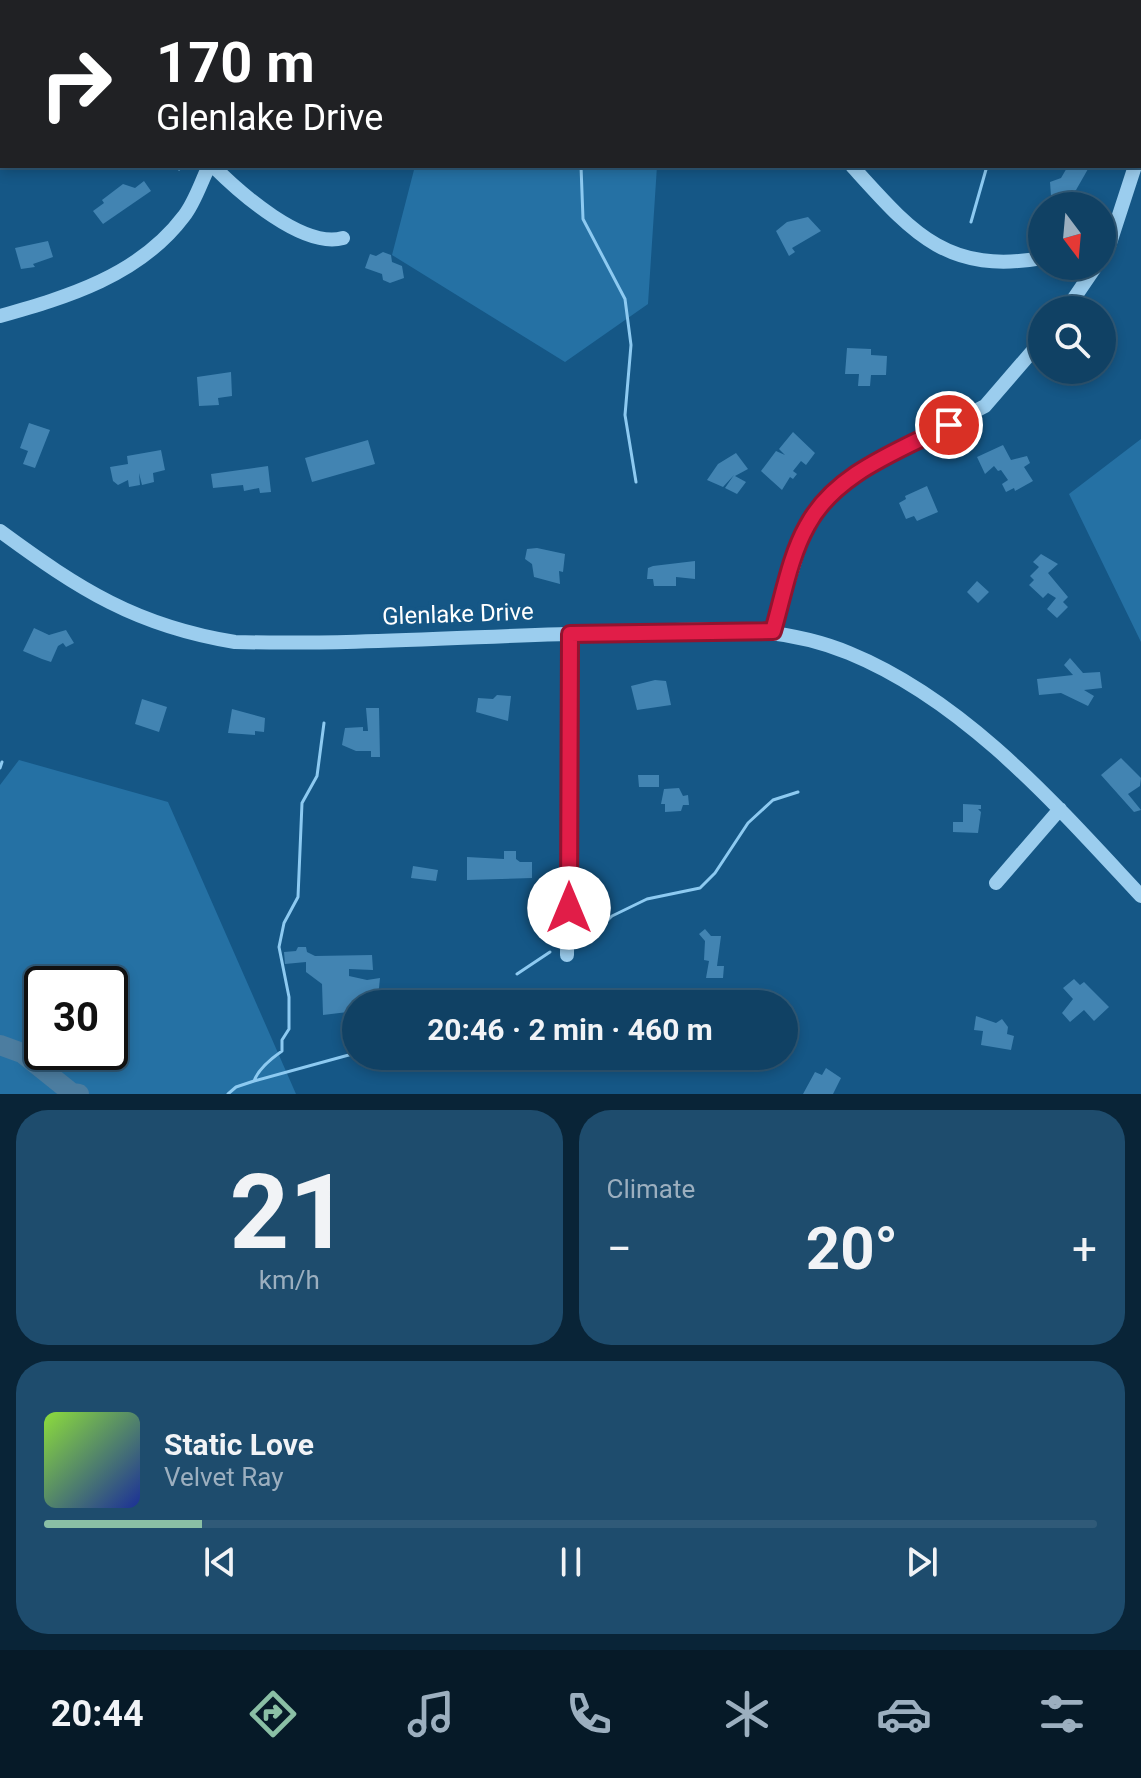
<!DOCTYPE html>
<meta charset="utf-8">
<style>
:root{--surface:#104164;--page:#1e4c6d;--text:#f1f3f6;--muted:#9cafbf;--line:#305a78;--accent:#8abfa5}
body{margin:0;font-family:Roboto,sans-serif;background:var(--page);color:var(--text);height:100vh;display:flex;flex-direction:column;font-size:30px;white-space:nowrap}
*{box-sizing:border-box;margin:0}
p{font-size:26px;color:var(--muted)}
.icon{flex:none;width:44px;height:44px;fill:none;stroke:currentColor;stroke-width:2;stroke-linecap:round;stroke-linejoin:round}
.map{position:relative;height:1094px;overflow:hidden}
.side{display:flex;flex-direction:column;gap:16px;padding:16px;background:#092437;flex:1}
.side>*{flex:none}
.banner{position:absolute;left:0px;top:0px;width:1142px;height:168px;box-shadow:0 4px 12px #0003,0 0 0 2px var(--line);background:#202124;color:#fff;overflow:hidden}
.needle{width:52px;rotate:164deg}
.buttons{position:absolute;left:1028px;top:192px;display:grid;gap:16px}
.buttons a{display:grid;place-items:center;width:88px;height:88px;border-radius:50%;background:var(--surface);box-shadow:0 4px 12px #0003,0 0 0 2px var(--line);font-size:40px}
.speed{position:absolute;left:24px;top:966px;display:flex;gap:16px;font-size:40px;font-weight:700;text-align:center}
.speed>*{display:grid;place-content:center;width:104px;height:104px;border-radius:50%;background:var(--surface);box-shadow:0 4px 12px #0003,0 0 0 2px var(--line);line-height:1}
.speed .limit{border:4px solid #111;border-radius:12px;background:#fff;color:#111}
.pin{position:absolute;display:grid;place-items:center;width:68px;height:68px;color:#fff;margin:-34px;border:4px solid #fff;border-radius:50%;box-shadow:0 2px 8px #0007}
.me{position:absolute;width:88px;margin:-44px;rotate:0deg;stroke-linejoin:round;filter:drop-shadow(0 0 6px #0008)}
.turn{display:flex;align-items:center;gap:28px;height:168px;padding:0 24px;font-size:36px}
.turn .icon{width:104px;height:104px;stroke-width:2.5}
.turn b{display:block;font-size:56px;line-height:68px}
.big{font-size:60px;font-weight:700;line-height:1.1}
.side .tile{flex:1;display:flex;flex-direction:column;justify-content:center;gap:12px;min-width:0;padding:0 28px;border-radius:32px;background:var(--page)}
.side .dial{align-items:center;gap:0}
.dial b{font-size:104px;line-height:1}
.song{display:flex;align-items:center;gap:24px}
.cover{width:96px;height:96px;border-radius:12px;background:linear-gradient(135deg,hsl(90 70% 55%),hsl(230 70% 35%))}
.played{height:8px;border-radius:4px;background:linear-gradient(90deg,var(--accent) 15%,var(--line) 15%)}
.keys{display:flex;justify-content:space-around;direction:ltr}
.heat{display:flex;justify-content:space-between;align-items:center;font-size:44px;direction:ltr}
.side .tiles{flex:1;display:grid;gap:16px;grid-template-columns:1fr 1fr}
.tile:last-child{grid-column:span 2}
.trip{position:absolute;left:342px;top:990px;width:456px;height:80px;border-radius:40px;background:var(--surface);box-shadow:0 4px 12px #0003,0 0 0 2px var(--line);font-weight:700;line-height:80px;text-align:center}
.dock{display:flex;height:128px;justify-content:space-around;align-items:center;background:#061a28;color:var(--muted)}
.dock .icon{width:56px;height:56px}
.dock .current{color:var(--accent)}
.dock b{font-size:36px;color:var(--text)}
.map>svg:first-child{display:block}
.green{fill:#2571a4;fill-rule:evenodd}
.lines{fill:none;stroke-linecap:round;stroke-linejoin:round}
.stream{stroke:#8dcaf1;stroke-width:3}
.river{stroke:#4c7da0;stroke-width:20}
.building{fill:#4284b2}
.minor{stroke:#9bcdee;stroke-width:14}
.route-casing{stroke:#92132f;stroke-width:20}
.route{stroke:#e11d48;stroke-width:14}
.labels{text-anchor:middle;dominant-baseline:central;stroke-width:8;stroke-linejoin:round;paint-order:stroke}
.street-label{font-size:24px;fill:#fff;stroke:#155786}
</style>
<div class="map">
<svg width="1141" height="1094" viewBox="0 0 1141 1094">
<rect width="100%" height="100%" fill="#155786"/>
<path class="green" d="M415,166H657L648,304L565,362L392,255Z
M1141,439V642L1069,494Z
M19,760L168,802L296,1094H0V785ZM42,984H110V1052H42Z"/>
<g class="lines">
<path class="stream" d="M573,0L574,2
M912,0L914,2
M0,46H2
M177,166L179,169
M581,166L583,219L625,299L631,345L625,415L636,482
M971,222L987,166
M0,768L2,762
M586,941L612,916L647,899L700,888L715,873L748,823L773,800L798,792
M517,974L550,952
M454,1004L480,1002L500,993
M254,1081L356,1053
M228,1094L236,1087L254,1081C258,1070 272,1058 282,1051V1040L289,1029V997L279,947L284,923L298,897L302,803L317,776L324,723"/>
<path class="river" d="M0,1045L22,1053L72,1093L79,1094"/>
</g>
<path class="building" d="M1068,166H1085L1088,169L1076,190L1061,201L1051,196L1050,182L1061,178Z
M144,181L151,191L103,224L93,211L104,203L102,200L123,184L135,188Z
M808,217L821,231L792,248L795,252L789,256L776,231L787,222Z
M48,241L53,257L33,264L35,267L21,269L15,248Z
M383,252L391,255L392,262L402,266L404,278L390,283L383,280L382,274L365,268L370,254L376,256Z
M847,348L871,349V355L887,356L886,375H871L870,386H858L859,374H845Z
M231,372L232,396L218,398L219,405L199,406L197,377Z
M29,423L50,430L35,468L23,464L28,451L20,448Z
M793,432L815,453L806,465L801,461L793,471L797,474L793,479L790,477L782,490L761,471L776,451L785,455L779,449Z
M368,440L375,464L312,482L305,458Z
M1003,445L1011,460L1027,456L1030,463L1024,467L1033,481L1015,491L1014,488L1006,492L1002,484L1008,480L1001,470L998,471L994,466L985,474L977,457Z
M161,450L165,470L153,473L154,482L142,485L139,473L140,485L129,487L128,480L118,485L113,481L110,467L128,464L127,456Z
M736,453L748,469L735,476L746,482L737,494L725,488L734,475L723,487L707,480L718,464Z
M268,466L271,492L260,493L259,488L244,491L243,485L213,488L211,474Z
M927,486L938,512L917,521L914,516L906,519L899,503L906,499L905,496Z
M537,548L565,554L563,572L559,571L560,584L534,577L532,564L525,559L527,549Z
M1041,554L1058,564L1048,573L1068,597L1063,602L1068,607L1057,618L1047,609L1056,598L1048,593L1043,598L1029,585L1034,580L1030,576L1039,567L1033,562Z
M695,561V579L676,577V586H654L653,579H647L648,568L653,566Z
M977,581L989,592L978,603L967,592Z
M34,628L49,635L66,630L74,643L66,647L63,643L58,646L51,662L42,659L23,651Z
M1070,658L1083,673L1100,672L1102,688L1084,690L1094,696L1088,706L1061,693L1039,695L1037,679L1073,675L1064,665Z
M655,680L666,681L671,705L637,710L631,686Z
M497,695L511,696L508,721L476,712L478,698L493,699Z
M142,699L167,707L159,732L135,724Z
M366,708H379L380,757H371V751H356L342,745L345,728L363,727V731H368Z
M232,709L265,718L264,732L255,731V735L228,733Z
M1121,758L1141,778L1140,786L1128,794L1141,810L1134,812L1101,775Z
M638,775H659V787H639Z
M679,788L683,796L688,795L689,805H683L681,811L665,812V804H661L664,789Z
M963,804L981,805V809H978L981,812L978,833L953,832V822H963Z
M504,851H516V859L520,862H532V878L467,880V857L504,859Z
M413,866L438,870L436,881L411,878Z
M705,929L711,936H721L717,966H724L723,978H706L709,961L704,960L705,941L699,934Z
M298,947H306L307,952L315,956L372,955L373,970L349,969V976L367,980L380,978L378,998L369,999L370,1004H356V1011L323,1015L322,984L306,972V962L285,964L284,952L296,951Z
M1074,979L1080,985L1084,982L1109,1007L1094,1021L1084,1010L1070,1022L1062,1013L1073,999L1063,988Z
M976,1016L996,1023L1002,1019L1008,1027L1007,1034L1014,1036L1011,1050L981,1045L983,1031L974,1030Z
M826,1068L841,1078L833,1094H803L815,1072L822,1075Z"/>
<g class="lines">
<path class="minor" d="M228,0V2
M1140,149L1141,146
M213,166C240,193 303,249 343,238
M852,166C911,231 946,275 1042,258
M1102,257L1109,246L1135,166
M1066,310L1096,266
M0,316C67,297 139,276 184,216C195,202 201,182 209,166
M0,531C79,589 136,626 235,642C355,645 477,636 598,633C683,630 770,620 849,653C966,701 1057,806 1141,896
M773,631L806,526L828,497L857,472L985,406L1042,340
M996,883L1060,809
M567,955L570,634"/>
</g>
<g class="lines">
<g class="route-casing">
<path id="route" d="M569,908L570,634L773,631C783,597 790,556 807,526C835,473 899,451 949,425"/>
</g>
<use href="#route" class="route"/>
</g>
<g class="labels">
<g class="street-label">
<text transform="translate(458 614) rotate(-2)">Glenlake Drive</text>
</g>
</g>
</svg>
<div class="buttons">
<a><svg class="needle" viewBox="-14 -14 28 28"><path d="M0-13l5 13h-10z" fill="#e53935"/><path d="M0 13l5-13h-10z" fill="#9cafbf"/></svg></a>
<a><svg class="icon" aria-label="search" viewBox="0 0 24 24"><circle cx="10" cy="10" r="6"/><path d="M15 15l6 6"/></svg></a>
</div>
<div class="speed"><div class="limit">30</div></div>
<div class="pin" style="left:949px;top:425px;background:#d93025"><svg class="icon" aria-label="arrive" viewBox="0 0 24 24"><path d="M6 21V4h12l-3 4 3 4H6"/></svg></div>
<svg class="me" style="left:569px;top:908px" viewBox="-20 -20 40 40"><circle r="19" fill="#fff"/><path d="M0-13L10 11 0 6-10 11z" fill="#e11d48"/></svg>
<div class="trip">20:46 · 2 min · 460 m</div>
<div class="banner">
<div class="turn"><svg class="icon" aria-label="right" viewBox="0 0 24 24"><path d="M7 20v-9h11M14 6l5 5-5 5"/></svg><div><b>170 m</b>Glenlake Drive</div></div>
</div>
</div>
<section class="side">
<div class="tiles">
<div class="tile dial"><b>21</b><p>km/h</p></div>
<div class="tile"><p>Climate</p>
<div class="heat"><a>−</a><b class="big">20°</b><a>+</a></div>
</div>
<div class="tile">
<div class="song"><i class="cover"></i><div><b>Static Love</b><p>Velvet Ray</p></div></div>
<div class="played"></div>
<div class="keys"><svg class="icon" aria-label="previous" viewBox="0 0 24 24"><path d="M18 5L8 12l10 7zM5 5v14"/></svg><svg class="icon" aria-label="pause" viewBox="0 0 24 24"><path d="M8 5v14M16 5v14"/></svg><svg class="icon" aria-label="next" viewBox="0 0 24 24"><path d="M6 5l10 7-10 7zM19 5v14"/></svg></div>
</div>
</div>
</section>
<nav class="dock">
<b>20:44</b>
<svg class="icon current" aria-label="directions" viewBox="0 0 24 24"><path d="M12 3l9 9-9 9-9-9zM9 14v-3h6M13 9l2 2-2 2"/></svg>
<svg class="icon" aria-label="music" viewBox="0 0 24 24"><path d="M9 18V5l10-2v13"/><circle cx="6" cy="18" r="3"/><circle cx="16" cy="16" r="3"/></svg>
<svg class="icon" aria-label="phone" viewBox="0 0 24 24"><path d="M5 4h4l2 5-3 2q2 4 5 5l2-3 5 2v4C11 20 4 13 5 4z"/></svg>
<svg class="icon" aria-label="climate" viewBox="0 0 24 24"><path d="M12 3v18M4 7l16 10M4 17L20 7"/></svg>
<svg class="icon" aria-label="car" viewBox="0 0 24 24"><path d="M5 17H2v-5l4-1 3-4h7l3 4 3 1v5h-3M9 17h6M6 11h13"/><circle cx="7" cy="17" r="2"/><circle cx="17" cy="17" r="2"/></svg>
<svg class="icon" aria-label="filters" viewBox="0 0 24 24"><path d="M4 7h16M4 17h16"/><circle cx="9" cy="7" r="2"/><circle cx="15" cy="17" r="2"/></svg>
</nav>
